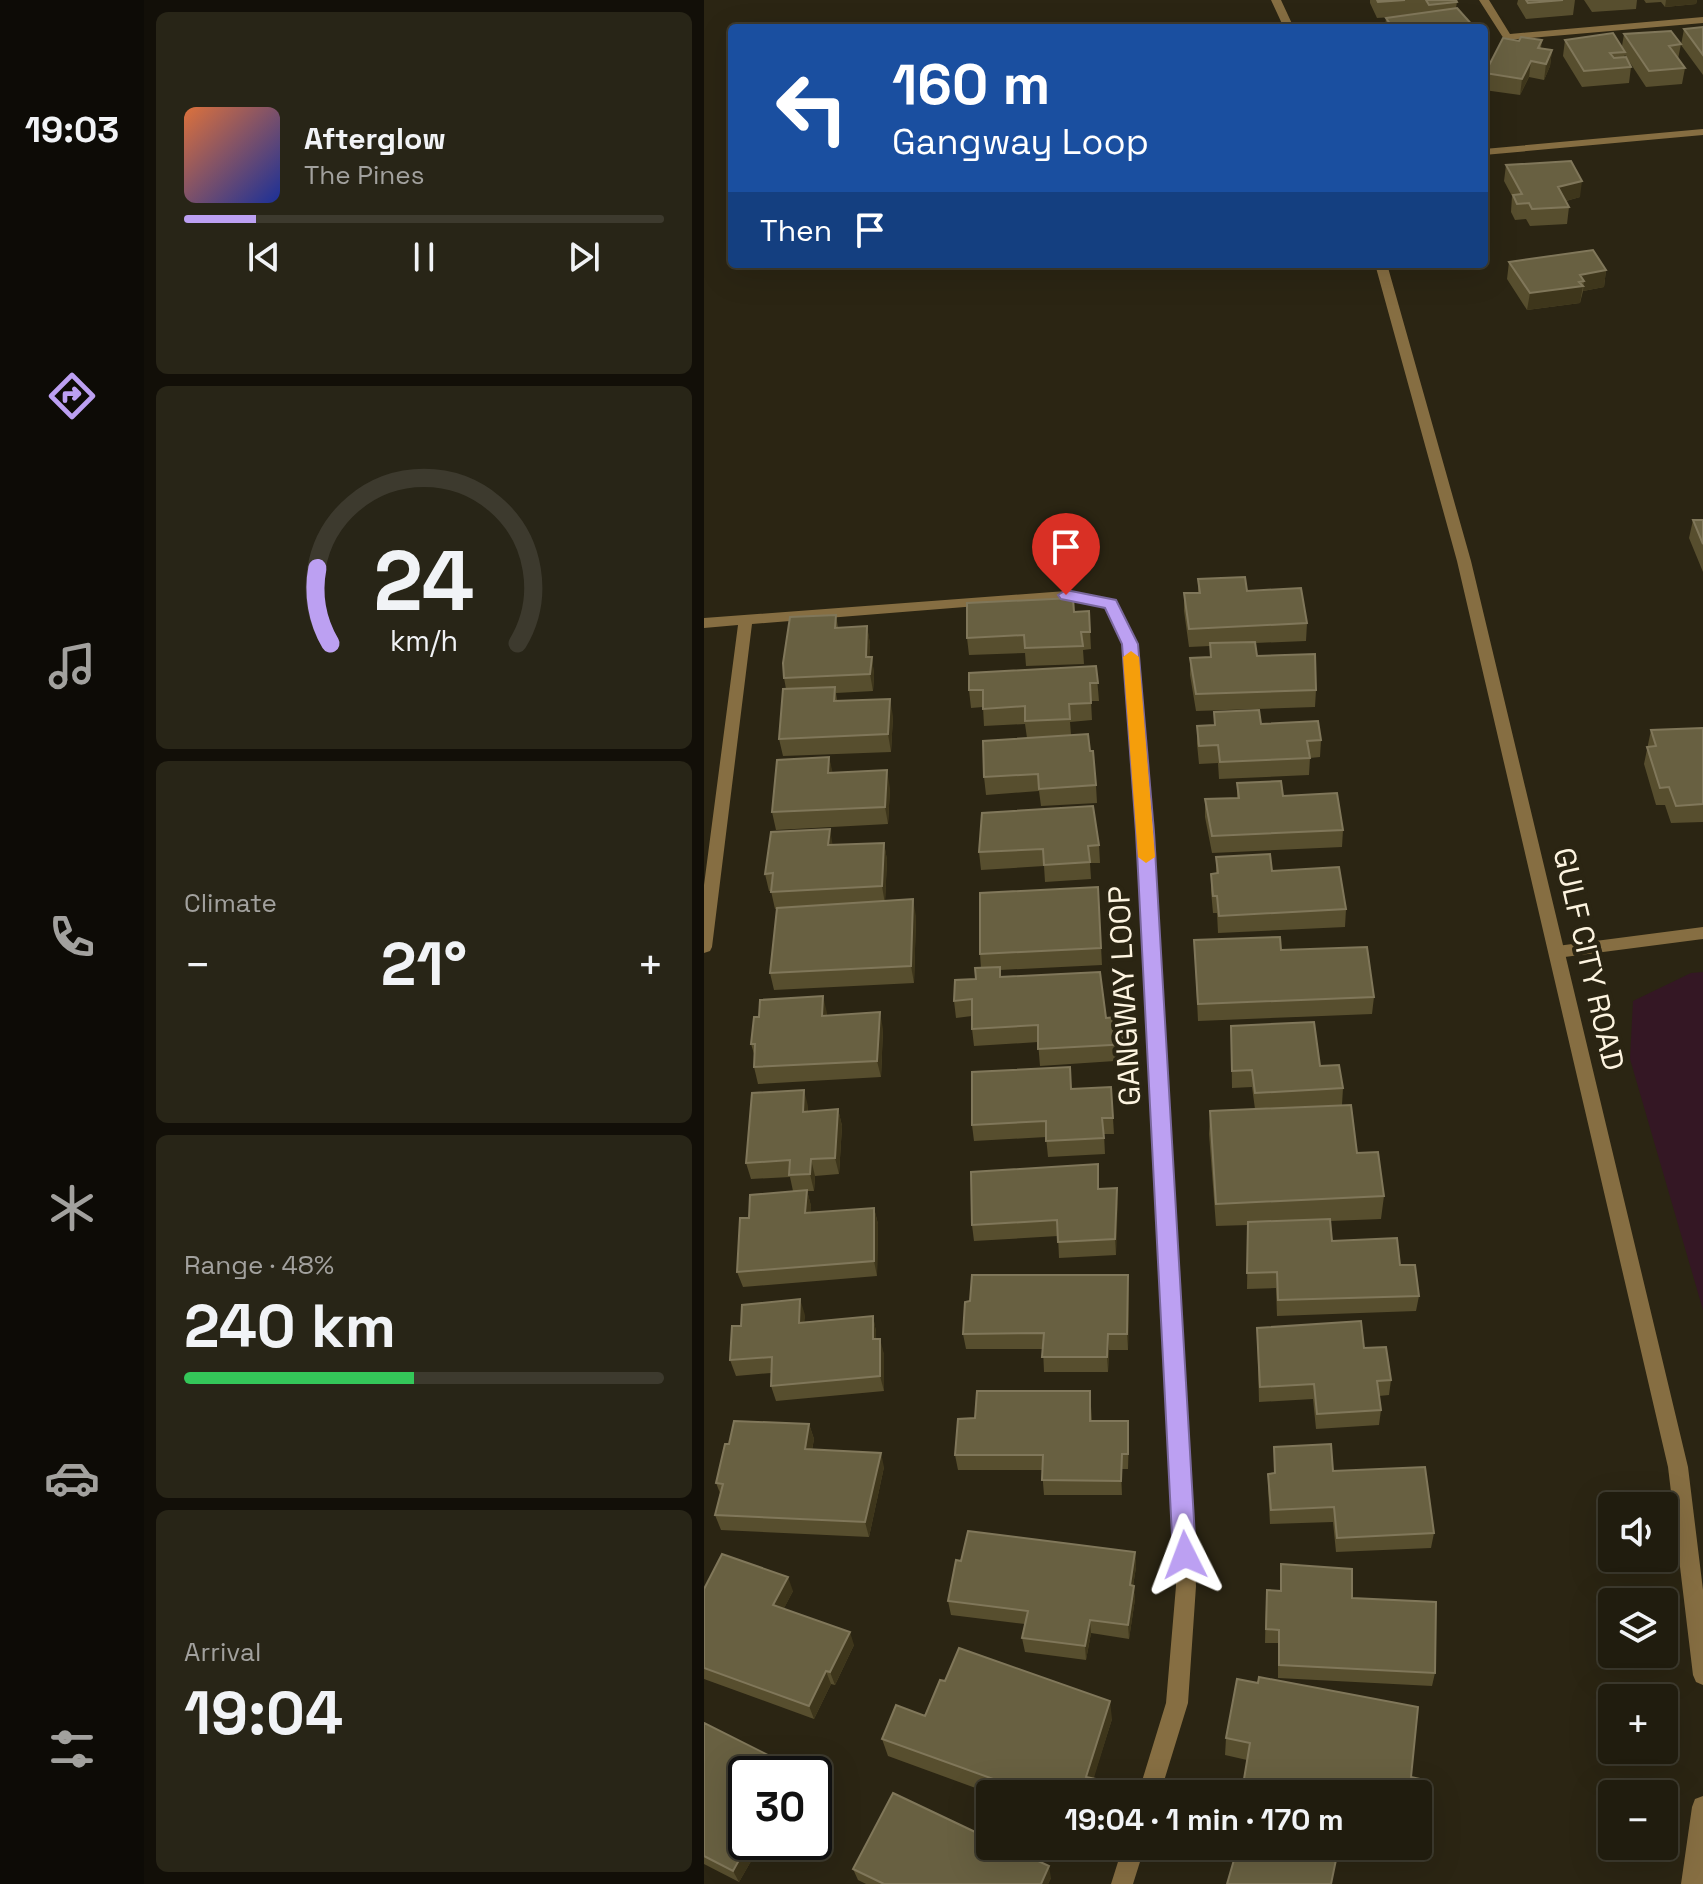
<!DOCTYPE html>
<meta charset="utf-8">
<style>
:root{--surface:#201c0e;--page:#282517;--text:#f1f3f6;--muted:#a2a19e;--line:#3d3a2e;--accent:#bca0f2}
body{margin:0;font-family:"Space Grotesk",sans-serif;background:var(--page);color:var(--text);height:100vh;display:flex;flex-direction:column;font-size:30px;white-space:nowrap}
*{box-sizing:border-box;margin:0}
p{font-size:26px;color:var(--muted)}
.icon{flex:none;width:44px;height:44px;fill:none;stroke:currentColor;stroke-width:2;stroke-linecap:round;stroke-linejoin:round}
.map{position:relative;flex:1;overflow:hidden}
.side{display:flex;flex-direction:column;gap:12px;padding:12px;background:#120f08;width:560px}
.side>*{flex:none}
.top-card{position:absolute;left:24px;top:24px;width:760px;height:244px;border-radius:8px;box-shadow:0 8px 32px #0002,0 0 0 2px var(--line);background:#1a4fa0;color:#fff;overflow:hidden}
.tools{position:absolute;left:894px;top:1492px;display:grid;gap:16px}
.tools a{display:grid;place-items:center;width:80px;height:80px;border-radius:8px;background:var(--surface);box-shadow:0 8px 32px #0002,0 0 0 2px var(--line);font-size:40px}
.speed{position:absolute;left:24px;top:1756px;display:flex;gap:16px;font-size:40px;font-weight:700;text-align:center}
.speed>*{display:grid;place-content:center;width:104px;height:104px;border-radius:50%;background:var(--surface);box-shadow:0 8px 32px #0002,0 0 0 2px var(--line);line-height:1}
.speed .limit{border:4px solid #111;border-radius:12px;background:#fff;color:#111}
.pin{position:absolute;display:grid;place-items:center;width:68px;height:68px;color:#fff;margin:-82px -34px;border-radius:50% 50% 50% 0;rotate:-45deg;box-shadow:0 0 8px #0007}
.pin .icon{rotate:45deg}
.me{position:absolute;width:88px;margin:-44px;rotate:357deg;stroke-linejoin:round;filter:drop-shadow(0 0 6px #0008)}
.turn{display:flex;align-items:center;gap:28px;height:168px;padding:0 32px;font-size:36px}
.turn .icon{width:104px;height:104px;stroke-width:2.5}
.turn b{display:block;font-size:56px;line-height:68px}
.then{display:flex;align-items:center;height:76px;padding:0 32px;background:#0003;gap:16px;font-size:30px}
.big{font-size:60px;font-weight:700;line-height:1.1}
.side .card{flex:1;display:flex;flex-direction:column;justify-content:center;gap:12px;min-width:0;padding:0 28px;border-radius:12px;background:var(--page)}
.side .dial{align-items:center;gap:0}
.dial svg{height:208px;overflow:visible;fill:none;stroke:var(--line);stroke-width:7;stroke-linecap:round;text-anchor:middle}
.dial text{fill:var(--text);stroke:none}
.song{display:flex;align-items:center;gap:24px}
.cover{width:96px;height:96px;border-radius:12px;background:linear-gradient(135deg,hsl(20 70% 55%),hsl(230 70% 35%))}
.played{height:8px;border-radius:4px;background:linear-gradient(90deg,var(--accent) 15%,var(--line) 15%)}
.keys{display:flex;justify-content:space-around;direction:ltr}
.heat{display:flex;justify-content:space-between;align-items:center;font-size:44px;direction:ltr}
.charge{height:12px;border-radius:6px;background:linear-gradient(90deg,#34c759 48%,var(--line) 0)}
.trip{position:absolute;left:272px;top:1780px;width:456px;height:80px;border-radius:8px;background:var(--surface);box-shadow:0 8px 32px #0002,0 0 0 2px var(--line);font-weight:700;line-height:80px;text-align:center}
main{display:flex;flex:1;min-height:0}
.tabs{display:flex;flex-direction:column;width:144px;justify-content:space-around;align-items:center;background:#0d0b06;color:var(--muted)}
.tabs .icon{width:56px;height:56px}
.tabs .active{color:var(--accent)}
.tabs b{font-size:36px;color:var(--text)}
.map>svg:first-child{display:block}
.green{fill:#341724}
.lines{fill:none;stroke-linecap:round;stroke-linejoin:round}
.minor{fill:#866e42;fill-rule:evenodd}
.tertiary{fill:#866e42;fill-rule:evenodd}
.wall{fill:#574e2e}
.shaded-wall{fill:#3e361b}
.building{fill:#686041;stroke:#80775a;stroke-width:2}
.route{fill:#bca0f2;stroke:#7a689d;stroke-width:2}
.slow{fill:#f59e0b}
.labels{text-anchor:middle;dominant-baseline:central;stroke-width:8;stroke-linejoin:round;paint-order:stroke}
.street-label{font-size:30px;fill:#fdf4e0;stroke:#2b2513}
</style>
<main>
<nav class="tabs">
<b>19:03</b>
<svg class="icon active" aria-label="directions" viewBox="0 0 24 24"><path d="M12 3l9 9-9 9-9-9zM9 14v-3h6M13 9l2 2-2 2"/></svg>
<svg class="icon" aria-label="music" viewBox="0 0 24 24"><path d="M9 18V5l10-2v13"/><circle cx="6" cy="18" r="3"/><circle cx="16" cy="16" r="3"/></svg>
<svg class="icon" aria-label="phone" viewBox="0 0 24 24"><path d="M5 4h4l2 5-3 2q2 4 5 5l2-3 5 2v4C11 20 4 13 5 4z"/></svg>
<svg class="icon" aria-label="climate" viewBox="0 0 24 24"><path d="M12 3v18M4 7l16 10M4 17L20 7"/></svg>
<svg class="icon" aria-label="car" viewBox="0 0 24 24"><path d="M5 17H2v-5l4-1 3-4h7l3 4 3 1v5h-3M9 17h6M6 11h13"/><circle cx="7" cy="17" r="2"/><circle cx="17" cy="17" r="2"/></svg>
<svg class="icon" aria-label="filters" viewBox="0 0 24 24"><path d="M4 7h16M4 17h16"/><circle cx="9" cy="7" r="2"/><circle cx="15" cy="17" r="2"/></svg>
</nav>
<section class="side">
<div class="card">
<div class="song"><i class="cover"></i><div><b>Afterglow</b><p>The Pines</p></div></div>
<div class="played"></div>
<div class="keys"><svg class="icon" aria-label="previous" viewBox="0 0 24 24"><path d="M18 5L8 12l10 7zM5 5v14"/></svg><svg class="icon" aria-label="pause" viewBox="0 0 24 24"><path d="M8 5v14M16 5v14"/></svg><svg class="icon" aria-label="next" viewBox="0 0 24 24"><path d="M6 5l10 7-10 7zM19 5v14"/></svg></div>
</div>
<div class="card dial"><svg viewBox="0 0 100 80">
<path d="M14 69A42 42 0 1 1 86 69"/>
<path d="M14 69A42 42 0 0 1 9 40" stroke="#bca0f2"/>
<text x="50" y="56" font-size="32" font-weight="700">24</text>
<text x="50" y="72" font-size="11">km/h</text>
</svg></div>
<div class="card"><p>Climate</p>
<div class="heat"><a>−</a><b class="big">21°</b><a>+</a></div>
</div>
<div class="card"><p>Range · 48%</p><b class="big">240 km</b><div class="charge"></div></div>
<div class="card"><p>Arrival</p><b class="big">19:04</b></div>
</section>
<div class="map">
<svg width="999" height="1884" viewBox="0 0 999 1884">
<rect width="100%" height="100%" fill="#2b2513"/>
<path class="green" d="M999,972V1310L926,1059L929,1001L987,973Z"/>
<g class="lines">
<path class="minor" d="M775,0H785L806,34L999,17V23L803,40L800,39Z
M999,129V135L780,155V149Z
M362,591L411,601L433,644L449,832L492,1586L484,1703L456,1794H434L462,1703L472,1586L433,832L419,644L401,607L362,599L48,624L8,947L6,951L0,953V885L34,625L0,628V618Z
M999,927V939L853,958L847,956L845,952L847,948L853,946Z
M419,1846H441L429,1884H407Z"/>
<path class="tertiary" d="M567,0H577L590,28H580Z
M671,264H683L767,561L984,1467L999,1590V1685L992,1682L989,1675L964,1467L753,561Z
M999,1796V1884H977L988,1807L991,1799Z"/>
</g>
<path class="wall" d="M666,0H752L753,2L752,8L771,28H681L682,18L689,17L673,18L666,3Z
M814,0H871L869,15L822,19L813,4Z
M880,0H933L932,9L888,12Z
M940,0H993L992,4L961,7L957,2L942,3Z
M999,27V75L977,45L980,29Z
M920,34L977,44L974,59L981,68L978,84L942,87L921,55L920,57L927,67L925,83L878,87L859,56L861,40L918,46Z
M838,40L837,48L848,50L846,66L840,80L825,77L816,95L780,90L781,73Z
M802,165L876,197L862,201L865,207L863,224L826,226L822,219L811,220L807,212L808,196L800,181Z
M805,262L902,270L900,287L879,291L876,303L823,310L803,279Z
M989,520H999V572L985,538Z
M494,579L543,591L603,623L602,641L551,643L553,656L612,690L611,707L492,711L486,675V658L506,657V646L485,647L480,611V593H494Z
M385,611L387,649L379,650L380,664L322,666L321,653L265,655L263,638L370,612Z
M132,615L134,628L163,626L166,644L165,657H168L170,675L169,691L132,693L133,701L189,716L187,752L79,756L75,739L82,689L80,678Z
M392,666L395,701H387L388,720L366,722L367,735L386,751L392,785L393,803L337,806L335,791L282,795L280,777L323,738L321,724L280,726L279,707L267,708L265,690Z
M510,712L617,740L616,757L606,758L605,775L515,779L514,763L495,764L493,744V726L510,725Z
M999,728V822L967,823L961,805H952L940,764L947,730Z
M125,757L128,773L186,788L184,824L72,830L68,812Z
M533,783L579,796L639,830L638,847L508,853L501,817V799L533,798Z
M180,843L183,860L181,901L212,916L210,983L70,990L66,973L73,909H71L67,891H65L61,874L129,845Z
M395,845L396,863H386L387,879L341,882L340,866L277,870L275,852Z
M512,857L568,871L642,909L641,927L514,933L513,913H509L507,891V874L512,873Z
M394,887L398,965L296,970L297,977L402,1018L423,1016L426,1060L336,1066L334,1042L270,1046L268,1029V1016L252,1018L250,1001L272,979L277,968L276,954Z
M490,940L577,950L670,997L668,1014L494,1021Z
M123,1013V1015L179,1029L177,1077L54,1084L50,1067L51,1057L47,1044Z
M527,1026L616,1066L639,1088L638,1105L553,1109L653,1153L680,1196L677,1219L626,1221L628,1241L696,1265L715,1296L712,1311L573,1316L572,1288L543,1289L544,1225L512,1226L505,1134L506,1111L551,1109L548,1087L528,1088Z
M407,1087L410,1134H400L401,1154L344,1157L342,1137L270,1141L268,1125L367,1089Z
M104,1106V1111L134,1109L138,1126L135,1174L111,1176L110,1191H103L107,1206L106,1213L170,1208L174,1224L173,1276L39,1287L33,1272L45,1218L89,1191L86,1177L47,1179L42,1163Z
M413,1188L412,1255L355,1258L354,1236L270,1241L268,1225L395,1189Z
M425,1291L424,1350H405L404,1372H340L339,1349H262L259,1334Z
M101,1315L100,1322L169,1316L172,1332V1339L180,1354V1391L72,1401L67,1386V1373L32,1376L26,1360L37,1326Z
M553,1328L660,1348L687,1380L685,1395L675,1396L677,1410L675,1425L612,1429L609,1399L555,1402Z
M386,1391L388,1421L425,1436L424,1469H418V1495H340L338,1470H254L251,1455L271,1418Z
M105,1424L110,1439L108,1450L180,1467L165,1537L17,1530L11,1515L16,1493L12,1483L25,1444Z
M570,1447L629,1471L730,1533L727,1548L632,1552L629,1522L566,1524L564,1488V1474L570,1473Z
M431,1552L432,1567L429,1586L431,1599L425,1639L387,1633L382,1660L321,1652L318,1638L321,1624L247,1615L244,1601L257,1561Z
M0,1589L89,1591L80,1608L150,1645L131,1685L127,1684L110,1719L0,1679Z
M648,1598L731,1673L728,1686L574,1678V1643H561L562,1604Z
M555,1677L714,1707L707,1777L725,1781L720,1827L716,1843H714V1794H538L543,1760L521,1755L522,1738L533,1679L554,1683Z
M221,1716L408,1719L389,1779H392L394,1794H288L184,1756L178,1739Z
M0,1723L42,1842H58L35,1882L0,1864Z
M149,1869L347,1878L344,1884H162L154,1880Z"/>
<path class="shaded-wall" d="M962,0H993L992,4L961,7Z
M848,50L846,66L840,80L842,64Z
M827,61L825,77L816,95L818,79Z
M878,181L876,197L851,204L854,187Z
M902,270L900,287L879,291L880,281L876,275Z
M879,286L876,303L823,310L826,293Z
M163,626L166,644L165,675L162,657Z
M168,657L170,675L169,691L166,674Z
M186,699L189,716L187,752L184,734Z
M125,757L129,774L124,773Z
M183,770L186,788L184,824L181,807Z
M126,829L129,847L124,845Z
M180,843L183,860L181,904L178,886Z
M209,899L212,916L210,983L207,966Z
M119,996L123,1013L122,1032L118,1016Z
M176,1012L179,1029L177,1077L173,1061Z
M100,1090L104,1106L103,1128L99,1112Z
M134,1109L138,1126L135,1174L131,1158Z
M107,1159L111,1176L110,1191L106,1174Z
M413,1188L414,1204L412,1255L411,1239Z
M103,1190L107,1206L105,1229L101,1213Z
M170,1208L174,1224L173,1276L170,1261Z
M424,1275L425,1291L424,1350L423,1334Z
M96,1299L101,1315L99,1339L95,1323Z
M169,1316L172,1332V1355L169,1339Z
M404,1334L405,1350L404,1372L403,1357Z
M176,1339L180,1354V1391L176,1376Z
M105,1424L110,1439L105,1464L101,1449Z
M177,1453L180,1467L165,1537L161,1522Z
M418,1454V1495L417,1481Z
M431,1552L432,1567L427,1599L426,1585Z
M84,1577L89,1591L75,1618L69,1605Z
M430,1586L431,1599L425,1639L424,1625Z
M386,1620L387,1633L382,1660L381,1646Z
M146,1632L150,1645L131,1685L126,1672Z
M122,1671L127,1684L110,1719L105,1706Z
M406,1701L408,1719L385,1794L382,1777Z
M88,1767L91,1774H84Z
M392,1779L394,1794H387Z
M45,1842H58L35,1882L29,1871Z
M345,1866L347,1878L344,1884H337Z"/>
<path class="building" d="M673,0H701L674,2Z
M722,0H752L753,2L725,5Z
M822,0H859L824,3Z
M753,8L771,28H689L682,18Z
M999,27V55L980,29Z
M967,31L977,44L965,46L981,68L945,71L920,34Z
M909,33L921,52L906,53L910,58L922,57L927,67L880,71L861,40Z
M817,37L838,40L834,48L848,50L842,64L827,61L818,79L781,73L799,38L815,41Z
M867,161L878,181L854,187L865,207L828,209L825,203L813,204L809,195L818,194L802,165Z
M889,250L902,270L876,275L880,281L875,282L879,286L826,293L805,262Z
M989,520H999V544Z
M541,577L543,591L597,588L603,623L485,629L480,593H496L494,579Z
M369,598L370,612L385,611L386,632H377L379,646L321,648L320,635L263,638V603Z
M132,615L131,628L163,626L162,657H168L166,674L80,678L79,663L86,617Z
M551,642L553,656L611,654L612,690L492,694L486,658L507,657L506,643Z
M392,666L394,683H386L387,703L365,704L366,719L321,721V706L279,709V690H265V673Z
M131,687L130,701L186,699L184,734L75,739L79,689Z
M555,710L557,724L614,721L617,740L603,741L606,758L516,762L514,745L495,746L493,726L511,725L510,712Z
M999,728V804L972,806L965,787L956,788L943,747L952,746L947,730Z
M384,734L386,751H389L392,785L335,789L334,774L280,777L279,741Z
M125,757L124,773L183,770L181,807L68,812L73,760Z
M577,781L579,796L633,793L639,830L508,836L501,799L535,798L533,783Z
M389,806L395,845L384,846L386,862L340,865L339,849L275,852L278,813Z
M126,829L124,845L180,843L178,886L67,892L69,873L61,874L67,832Z
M566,854L568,871L635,867L642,909L515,916L513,896H509L507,874L514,873L512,857Z
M394,887L397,948L276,954V893Z
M209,899L207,966L66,973L73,908Z
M576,937L577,950L663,947L670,997L494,1004L490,940Z
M296,967V977L396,972L402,1018L423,1016L425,1044L334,1049V1025L268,1029V999L250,1001L251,980L272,979L271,968Z
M119,996L118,1016L176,1012L173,1061L50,1067L51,1044H47L50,1017H55L56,1000Z
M610,1022L616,1066L635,1065L639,1088L551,1093L548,1070L528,1071L527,1026Z
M366,1067L367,1089L407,1087L409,1118H398L400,1138L342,1141V1121L268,1125V1072Z
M100,1090L99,1112L134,1109L131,1158L107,1159L106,1174L85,1175L86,1160L42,1163L48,1093Z
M647,1105L653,1153L674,1152L680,1196L512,1204L506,1111Z
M394,1164V1189L413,1188L411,1239L354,1242L353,1220L268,1225L267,1172Z
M103,1190L101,1213L170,1208V1261L33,1272L36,1218H45L46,1195Z
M626,1219L628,1241L693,1238L696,1265H711L715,1296L574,1300L573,1272L543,1273L544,1222Z
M268,1275H424L423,1334H404L403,1357H338L340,1333L259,1334L261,1302L266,1301Z
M96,1299L95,1323L169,1316V1339H176V1376L67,1386L68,1357L26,1360L28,1326H37L38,1305Z
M657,1321L660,1348L682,1347L687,1380L673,1381L677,1410L613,1414L610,1384L556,1387L553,1328Z
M273,1391H386V1421H424V1454H418L417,1481L338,1480L339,1455H251L254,1419L271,1418Z
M30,1421L105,1424L101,1449L177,1453L161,1522L11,1515L19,1484L12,1483L21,1444H25Z
M627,1444L629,1471L721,1467L730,1533L633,1538L630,1507L567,1510L564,1474L571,1473L570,1447Z
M264,1531L431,1552L426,1585L430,1586L424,1625L386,1620L381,1646L318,1638L324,1611L244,1601L252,1560L257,1561Z
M18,1554L84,1577L69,1605L146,1632L126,1672L122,1671L105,1706L0,1668V1589Z
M577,1564L648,1569V1598L732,1602L731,1673L575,1665V1630L562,1629L563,1590L577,1591Z
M255,1648L406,1701L382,1777L392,1779L387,1794H331L178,1739L192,1705L221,1716L236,1680L241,1681Z
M555,1677L714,1707L707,1777L725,1781L720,1827L714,1826V1794H552L538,1791L546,1743L522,1738L533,1679L554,1683Z
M0,1723L88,1767L84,1774H42V1842H45L29,1871L0,1856Z
M189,1793L286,1839V1846H302L345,1866L337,1884H180L149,1869Z
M534,1846H605L633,1855L627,1884H523Z"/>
<path class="route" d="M362,590L412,600L434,644L450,832L492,1555L489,1563L481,1566L472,1563L469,1555L432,832L418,644L401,608L357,599L354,595Z"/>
<path class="slow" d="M427,651L435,657L451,857L442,863L434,857L419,657Z"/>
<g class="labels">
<g class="street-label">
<text transform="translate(885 959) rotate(77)">GULF CITY ROAD</text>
<text transform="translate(420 996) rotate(-93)">GANGWAY LOOP</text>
</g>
</g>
</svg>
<div class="tools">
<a><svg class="icon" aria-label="sound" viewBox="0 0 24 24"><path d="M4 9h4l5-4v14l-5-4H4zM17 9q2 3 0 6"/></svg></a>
<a><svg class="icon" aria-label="layers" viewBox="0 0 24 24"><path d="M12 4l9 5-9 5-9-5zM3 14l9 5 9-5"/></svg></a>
<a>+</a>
<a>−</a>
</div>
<div class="speed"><div class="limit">30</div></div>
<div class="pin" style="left:362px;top:595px;background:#d93025"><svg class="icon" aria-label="arrive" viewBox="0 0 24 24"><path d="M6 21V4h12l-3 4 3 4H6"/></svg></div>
<svg class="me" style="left:481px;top:1555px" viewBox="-20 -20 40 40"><path d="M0-17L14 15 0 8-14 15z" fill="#bca0f2" stroke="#fff" stroke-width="4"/></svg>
<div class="trip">19:04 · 1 min · 170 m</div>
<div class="top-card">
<div class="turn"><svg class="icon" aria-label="left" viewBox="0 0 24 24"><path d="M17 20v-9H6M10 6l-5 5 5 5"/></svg><div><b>160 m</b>Gangway Loop</div></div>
<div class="then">Then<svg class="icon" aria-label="arrive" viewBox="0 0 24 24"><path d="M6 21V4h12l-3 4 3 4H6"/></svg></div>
</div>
</div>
</main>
